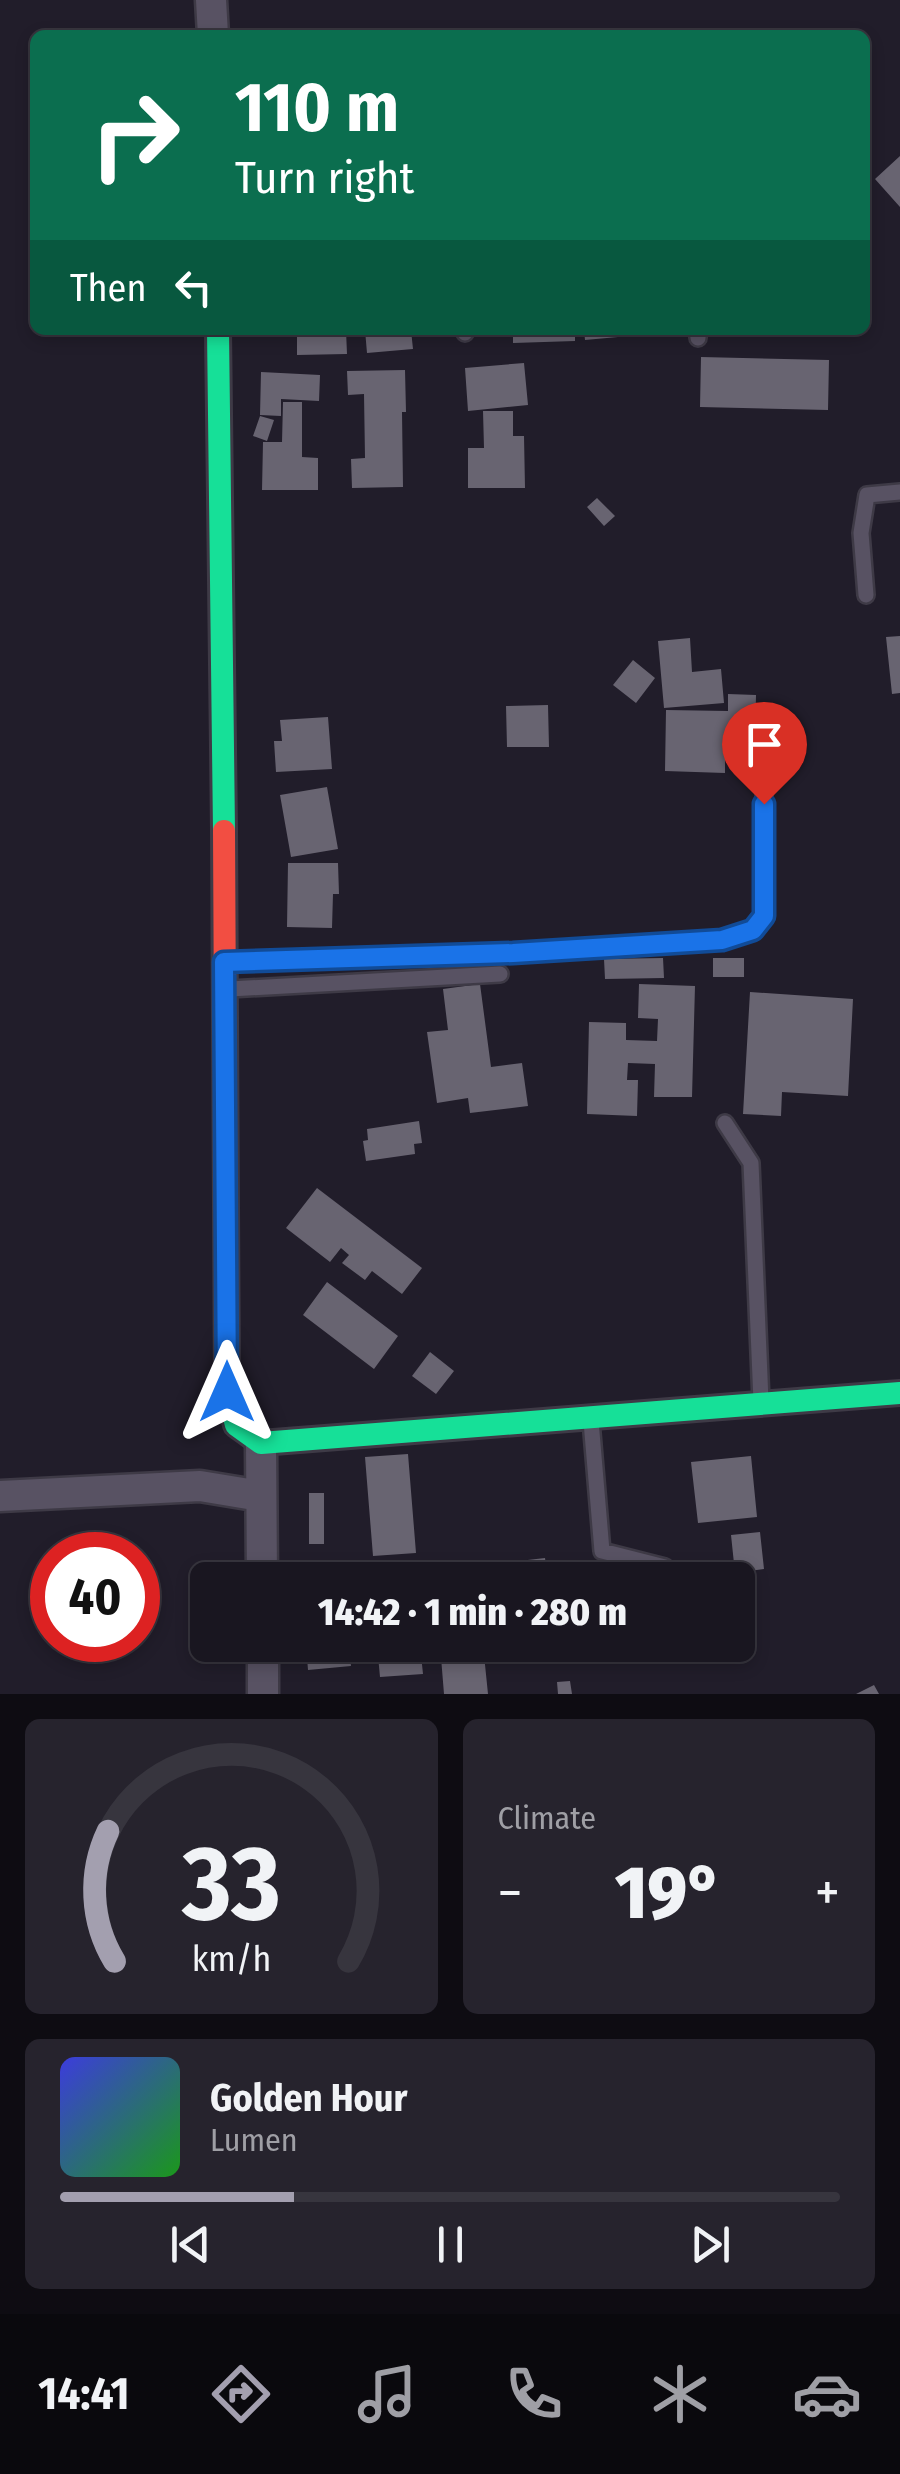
<!DOCTYPE html>
<meta charset="utf-8">
<style>
:root{--surface:#191620;--page:#26232d;--text:#f1f3f6;--muted:#9f9fa5;--line:#37353e;--accent:#a39faf}
body{margin:0;font-family:"Fira Sans Condensed",sans-serif;background:var(--page);color:var(--text);height:100vh;display:flex;flex-direction:column;font-size:38px;white-space:nowrap}
*{box-sizing:border-box;margin:0}
p{font-size:32px;color:var(--muted)}
.icon{flex:none;width:55px;height:55px;fill:none;stroke:currentColor;stroke-width:2;stroke-linecap:round;stroke-linejoin:round}
.map{position:relative;height:1694px;overflow:hidden}
.side{display:flex;flex-direction:column;gap:25px;padding:25px;background:#0e0c12;flex:1}
.side>*{flex:none}
.guide{position:absolute;left:30px;top:30px;width:840px;height:305px;border-radius:15px;box-shadow:0 5px 15px #0003,0 0 0 2px var(--line);background:#0b6e4f;color:#fff;overflow:hidden}
.speed{position:absolute;left:30px;top:1532px;display:flex;gap:20px;font-size:50px;font-weight:700;text-align:center}
.speed>*{display:grid;place-content:center;width:130px;height:130px;border-radius:50%;background:var(--surface);box-shadow:0 5px 15px #0003,0 0 0 2px var(--line);line-height:1}
.speed .limit{border:15px solid #d22;background:#fff;color:#111}
.pin{position:absolute;display:grid;place-items:center;width:85px;height:85px;color:#fff;margin:-102px -42px;border-radius:50% 50% 50% 0;rotate:-45deg;box-shadow:0 0 10px #0007}
.pin .icon{rotate:45deg}
.me{position:absolute;width:110px;margin:-55px;rotate:0deg;stroke-linejoin:round;filter:drop-shadow(0 0 8px #0008)}
.turn{display:flex;align-items:center;gap:35px;height:210px;padding:0 40px;font-size:45px}
.turn .icon{width:130px;height:130px;stroke-width:2.5}
.turn b{display:block;font-size:70px;line-height:85px}
.then{display:flex;align-items:center;height:95px;padding:0 40px;background:#0003;gap:20px;font-size:38px}
.big{font-size:75px;font-weight:800;line-height:1.1}
.side .widget{flex:1;display:flex;flex-direction:column;justify-content:center;gap:15px;min-width:0;padding:0 35px;border-radius:15px;background:var(--page)}
.side .dial{align-items:center;gap:0}
.dial svg{height:260px;overflow:visible;fill:none;stroke:var(--line);stroke-width:7;stroke-linecap:round;text-anchor:middle}
.dial text{fill:var(--text);stroke:none}
.song{display:flex;align-items:center;gap:30px}
.cover{width:120px;height:120px;border-radius:15px;background:linear-gradient(135deg,hsl(240 70% 55%),hsl(120 70% 35%))}
.played{height:10px;border-radius:5px;background:linear-gradient(90deg,var(--accent) 30%,var(--line) 30%)}
.keys{display:flex;justify-content:space-around;direction:ltr}
.heat{display:flex;justify-content:space-between;align-items:center;font-size:55px;direction:ltr}
.side .tiles{flex:1;display:grid;gap:25px;grid-template-columns:1fr 1fr}
.widget:last-child{grid-column:span 2}
.trip{position:absolute;left:190px;top:1562px;width:565px;height:100px;border-radius:15px;background:var(--surface);box-shadow:0 5px 15px #0003,0 0 0 2px var(--line);font-weight:800;line-height:100px;text-align:center}
.menu{display:flex;height:160px;justify-content:space-around;align-items:center;background:#0a090d;color:var(--muted)}
.menu .icon{width:70px;height:70px}
.menu .on{color:var(--accent)}
.menu b{font-size:45px;color:var(--text)}
.map>svg:first-child{display:block}
.building{fill:#686471}
.lines{fill:none;stroke-linecap:round;stroke-linejoin:round}
.lane-casing{stroke:#3e3a46;stroke-width:20}
.street-casing{stroke:#3e3a46;stroke-width:35}
.fast-casing{stroke:#3e3a46;stroke-width:28}
.jam-casing{stroke:#3e3a46;stroke-width:28}
.lane{stroke:#585263;stroke-width:15}
.street{stroke:#585263;stroke-width:30}
.fast{stroke:#16e098;stroke-width:22}
.jam{stroke:#f24e42;stroke-width:22}
.route-casing{stroke:#114b97;stroke-width:25}
.route{stroke:#1a73e8;stroke-width:18}
</style>
<div class="map">
<svg width="900" height="1694" viewBox="0 0 900 1694">
<rect width="100%" height="100%" fill="#211d2a"/>
<path class="building" d="M900,156V207L875,179Z
M297,330H346L347,354L297,355Z
M365,330H411L413,349L367,353Z
M513,330H575V341L513,343Z
M584,330H650L651,334L585,340Z
M701,357L829,360L828,410L700,407Z
M524,363L528,405L468,411L465,368Z
M405,370L406,412H402L403,487L352,488L351,459L365,458L364,394L348,395L347,371Z
M261,372L320,375L319,401L281,399V416L260,415Z
M283,402H302V457L318,458V490H262L263,442H282Z
M483,411H513V436H524L525,488H468V448H484Z
M260,416L274,420L267,441L253,436Z
M597,498L615,516L604,526L587,507Z
M900,636V693L892,694L886,637Z
M690,638L692,672L721,669L724,703L664,708L658,641Z
M633,660L655,678L636,703L613,685Z
M728,694L756,695L755,743H725V773L665,771L666,710L728,711Z
M548,705L549,747H507L506,706Z
M328,717L332,769L276,772L274,741H282L280,720Z
M327,787L338,849L291,857L280,795Z
M288,863H338L339,894H333L332,928L287,927Z
M663,958L664,978L605,979L604,959Z
M713,958H744V977H713Z
M480,984L491,1067L522,1063L528,1106L470,1113L468,1098L437,1103L427,1032L448,1030L443,989Z
M639,984L695,986L692,1097H654L655,1064L628,1063L627,1080H638L637,1116L587,1114L589,1022L626,1023V1040L657,1041L658,1019L638,1018Z
M750,992L853,999L848,1096L782,1092L781,1116L743,1114Z
M419,1121L422,1143L414,1144L415,1154L366,1161L363,1141L368,1140L367,1129Z
M317,1188L422,1268L402,1294L372,1271L365,1280L342,1263L349,1255L341,1248L330,1262L286,1228Z
M327,1282L398,1336L374,1369L303,1315Z
M430,1352L454,1371L436,1394L412,1376Z
M408,1454L416,1553L373,1556L365,1457Z
M751,1456L757,1517L698,1523L691,1462Z
M309,1493H324V1544H309Z
M760,1532L764,1569L735,1573L731,1535Z
M545,1558L548,1580H430L429,1571Z
M342,1567L343,1580H300L299,1570Z
M415,1575V1580H383V1577Z
M306,1645H349L351,1666L308,1670Z
M377,1645H420L423,1674L380,1677Z
M440,1645H483L488,1694H444Z
M570,1681L572,1694H558L557,1682Z
M874,1685L879,1694H856Z"/>
<g class="lines">
<g class="lane-casing">
<path id="lane" d="M465,330V333
M698,330V338
M866,595L861,533L867,495L900,492
M229,962L513,953L722,940L753,930L764,916V771
M230,989L500,974
M725,1123L751,1163L761,1401
M591,1421L602,1551L665,1567"/>
</g>
<g class="street-casing">
<path id="street" d="M211,0L213,35
M261,1443L262,1580
M0,1496L200,1486L261,1496
M263,1645V1694"/>
</g>
<g class="fast-casing">
<path id="fast" d="M218,330L224,831
M232,1410L236,1425L261,1443L900,1393"/>
</g>
<g class="jam-casing">
<path id="jam" d="M224,831L227,1392L232,1410"/>
</g>
<use href="#lane" class="lane"/>
<use href="#street" class="street"/>
<use href="#fast" class="fast"/>
<use href="#jam" class="jam"/>
</g>
<g class="lines">
<g class="route-casing">
<path id="route" d="M227,1392L224,962L513,953L722,940L753,930L764,916V804"/>
</g>
<use href="#route" class="route"/>
</g>
</svg>
<div class="speed"><div class="limit">40</div></div>
<div class="pin" style="left:764px;top:804px;background:#d93025"><svg class="icon" aria-label="arrive" viewBox="0 0 24 24"><path d="M6 21V4h12l-3 4 3 4H6"/></svg></div>
<svg class="me" style="left:227px;top:1392px" viewBox="-20 -20 40 40"><path d="M0-17L14 15 0 8-14 15z" fill="#1a73e8" stroke="#fff" stroke-width="4"/></svg>
<div class="trip">14:42 · 1 min · 280 m</div>
<div class="guide">
<div class="turn"><svg class="icon" aria-label="right" viewBox="0 0 24 24"><path d="M7 20v-9h11M14 6l5 5-5 5"/></svg><div><b>110 m</b>Turn right</div></div>
<div class="then">Then<svg class="icon" aria-label="left" viewBox="0 0 24 24"><path d="M17 20v-9H6M10 6l-5 5 5 5"/></svg></div>
</div>
</div>
<section class="side">
<div class="tiles">
<div class="widget dial"><svg viewBox="0 0 100 80">
<path d="M14 69A42 42 0 1 1 86 69"/>
<path d="M14 69A42 42 0 0 1 12 29" stroke="#a39faf"/>
<text x="50" y="56" font-size="32" font-weight="700">33</text>
<text x="50" y="72" font-size="11">km/h</text>
</svg></div>
<div class="widget"><p>Climate</p>
<div class="heat"><a>−</a><b class="big">19°</b><a>+</a></div>
</div>
<div class="widget">
<div class="song"><i class="cover"></i><div><b>Golden Hour</b><p>Lumen</p></div></div>
<div class="played"></div>
<div class="keys"><svg class="icon" aria-label="previous" viewBox="0 0 24 24"><path d="M18 5L8 12l10 7zM5 5v14"/></svg><svg class="icon" aria-label="pause" viewBox="0 0 24 24"><path d="M8 5v14M16 5v14"/></svg><svg class="icon" aria-label="next" viewBox="0 0 24 24"><path d="M6 5l10 7-10 7zM19 5v14"/></svg></div>
</div>
</div>
</section>
<nav class="menu">
<b>14:41</b>
<svg class="icon on" aria-label="directions" viewBox="0 0 24 24"><path d="M12 3l9 9-9 9-9-9zM9 14v-3h6M13 9l2 2-2 2"/></svg>
<svg class="icon" aria-label="music" viewBox="0 0 24 24"><path d="M9 18V5l10-2v13"/><circle cx="6" cy="18" r="3"/><circle cx="16" cy="16" r="3"/></svg>
<svg class="icon" aria-label="phone" viewBox="0 0 24 24"><path d="M5 4h4l2 5-3 2q2 4 5 5l2-3 5 2v4C11 20 4 13 5 4z"/></svg>
<svg class="icon" aria-label="climate" viewBox="0 0 24 24"><path d="M12 3v18M4 7l16 10M4 17L20 7"/></svg>
<svg class="icon" aria-label="car" viewBox="0 0 24 24"><path d="M5 17H2v-5l4-1 3-4h7l3 4 3 1v5h-3M9 17h6M6 11h13"/><circle cx="7" cy="17" r="2"/><circle cx="17" cy="17" r="2"/></svg>
</nav>
